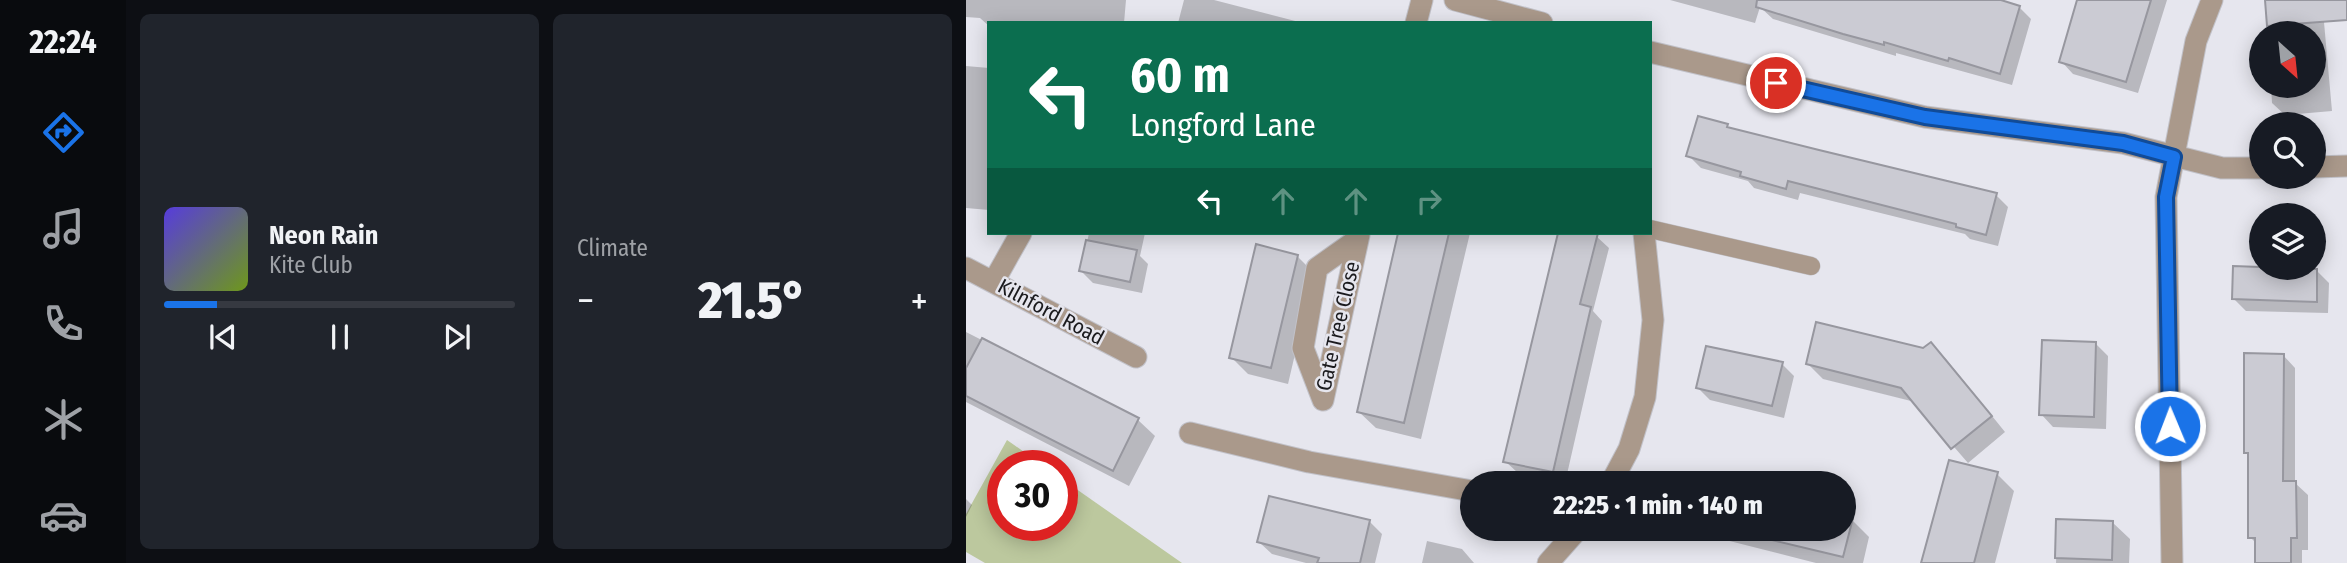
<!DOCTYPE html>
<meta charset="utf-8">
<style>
:root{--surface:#171b24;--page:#20242c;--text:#f1f3f6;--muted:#9ea1a6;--line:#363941;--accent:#1a73e8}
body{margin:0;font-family:"Fira Sans Condensed",sans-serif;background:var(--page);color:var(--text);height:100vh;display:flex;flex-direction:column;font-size:26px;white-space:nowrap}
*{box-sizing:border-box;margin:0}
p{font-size:23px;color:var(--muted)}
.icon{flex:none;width:38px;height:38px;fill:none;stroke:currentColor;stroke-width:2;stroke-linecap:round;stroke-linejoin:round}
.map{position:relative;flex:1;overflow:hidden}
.side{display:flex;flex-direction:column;gap:14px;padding:14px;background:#0d0f14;width:840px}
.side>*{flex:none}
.hud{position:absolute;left:21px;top:21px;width:665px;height:214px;border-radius:0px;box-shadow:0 4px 18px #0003;background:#0b6e4f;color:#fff;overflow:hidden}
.needle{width:46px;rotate:153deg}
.fabs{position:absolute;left:1283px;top:21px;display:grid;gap:14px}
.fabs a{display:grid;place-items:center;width:77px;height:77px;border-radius:50%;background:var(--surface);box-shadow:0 4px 18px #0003;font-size:35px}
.speed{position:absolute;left:21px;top:450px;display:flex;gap:14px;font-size:35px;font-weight:700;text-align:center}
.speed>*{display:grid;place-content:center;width:91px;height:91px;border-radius:50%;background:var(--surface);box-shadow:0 4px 18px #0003;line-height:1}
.speed .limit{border:10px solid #d22;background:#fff;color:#111}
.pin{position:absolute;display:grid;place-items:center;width:60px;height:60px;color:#fff;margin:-30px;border:4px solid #fff;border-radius:50%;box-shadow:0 2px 7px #0007}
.me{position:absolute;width:77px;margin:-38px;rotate:359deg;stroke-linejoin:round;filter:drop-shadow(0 0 5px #0008)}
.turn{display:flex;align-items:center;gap:24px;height:147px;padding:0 28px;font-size:32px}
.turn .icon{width:91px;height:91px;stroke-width:2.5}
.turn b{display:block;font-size:49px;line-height:60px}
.lanes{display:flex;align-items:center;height:66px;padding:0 28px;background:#0003;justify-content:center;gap:35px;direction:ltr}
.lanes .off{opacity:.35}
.big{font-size:52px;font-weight:800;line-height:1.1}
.side .widget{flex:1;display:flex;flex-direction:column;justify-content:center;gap:10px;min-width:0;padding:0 24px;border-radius:10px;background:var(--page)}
.song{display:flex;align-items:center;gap:21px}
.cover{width:84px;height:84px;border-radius:10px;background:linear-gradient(135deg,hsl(250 70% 55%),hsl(80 70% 35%))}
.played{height:7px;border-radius:4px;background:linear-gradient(90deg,var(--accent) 15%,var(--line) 15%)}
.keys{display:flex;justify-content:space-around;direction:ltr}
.heat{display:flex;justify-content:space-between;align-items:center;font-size:38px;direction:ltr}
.side .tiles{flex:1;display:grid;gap:14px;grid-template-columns:repeat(2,1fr)}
.trip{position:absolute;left:494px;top:471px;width:396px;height:70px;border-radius:35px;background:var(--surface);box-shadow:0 4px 18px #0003;font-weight:800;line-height:70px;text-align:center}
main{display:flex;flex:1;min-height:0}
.menu{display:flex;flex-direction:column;width:126px;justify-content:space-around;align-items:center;background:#090b0e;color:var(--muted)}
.menu .icon{width:49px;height:49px}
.menu .on{color:var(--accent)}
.menu b{font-size:32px;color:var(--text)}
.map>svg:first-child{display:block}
.green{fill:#bcc89e}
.shadow{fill:#0003}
.building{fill:#cbcbd3;stroke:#97979f;stroke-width:2}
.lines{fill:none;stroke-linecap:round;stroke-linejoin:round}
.lane-casing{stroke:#c1c1c8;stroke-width:19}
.street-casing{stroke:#c1c1c8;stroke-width:23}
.lane{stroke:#aa998b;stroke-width:18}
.street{stroke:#aa998b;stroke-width:21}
.route-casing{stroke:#114b97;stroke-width:18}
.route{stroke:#1a73e8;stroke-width:12}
.labels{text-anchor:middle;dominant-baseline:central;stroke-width:5;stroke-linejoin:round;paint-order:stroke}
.street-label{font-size:21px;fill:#1a1a1d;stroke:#e6e6ee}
</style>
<main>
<nav class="menu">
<b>22:24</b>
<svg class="icon on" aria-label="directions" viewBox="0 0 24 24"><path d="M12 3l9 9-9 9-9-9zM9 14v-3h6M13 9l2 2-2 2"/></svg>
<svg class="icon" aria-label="music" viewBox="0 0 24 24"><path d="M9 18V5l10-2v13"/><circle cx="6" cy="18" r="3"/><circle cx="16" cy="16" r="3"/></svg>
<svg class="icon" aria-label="phone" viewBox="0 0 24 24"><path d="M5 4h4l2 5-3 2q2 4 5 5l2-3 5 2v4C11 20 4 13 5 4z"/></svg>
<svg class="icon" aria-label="climate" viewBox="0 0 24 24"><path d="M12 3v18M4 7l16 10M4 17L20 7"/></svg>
<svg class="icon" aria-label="car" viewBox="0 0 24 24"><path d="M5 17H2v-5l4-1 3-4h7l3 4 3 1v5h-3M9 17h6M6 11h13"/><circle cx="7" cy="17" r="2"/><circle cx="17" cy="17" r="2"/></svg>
</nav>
<section class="side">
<div class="tiles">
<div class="widget">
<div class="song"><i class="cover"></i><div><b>Neon Rain</b><p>Kite Club</p></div></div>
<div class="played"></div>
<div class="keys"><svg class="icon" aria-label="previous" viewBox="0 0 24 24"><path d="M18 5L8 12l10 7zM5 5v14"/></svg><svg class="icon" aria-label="pause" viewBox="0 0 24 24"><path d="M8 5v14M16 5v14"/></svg><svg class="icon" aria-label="next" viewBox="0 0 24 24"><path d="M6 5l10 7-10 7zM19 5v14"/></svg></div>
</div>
<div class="widget"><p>Climate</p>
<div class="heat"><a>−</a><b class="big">21.5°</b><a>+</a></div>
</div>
</div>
</section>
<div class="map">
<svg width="1381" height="563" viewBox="0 0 1381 563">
<rect width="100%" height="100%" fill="#e6e6ee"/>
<path class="green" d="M41,440L77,465L37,466V525H96V479L216,563H19L0,552V514Z"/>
<path class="shadow" d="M0,0H160L158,23H23V26L14,18L0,17Z
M218,0H248L337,23H212Z
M704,0H1029L1053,7L1065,19L1046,85L930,53V56L807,19L794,7L789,23Z
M1113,0H1201L1172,93L1107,74L1095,61Z
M1300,0H1356L1366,111L1319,115L1306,103L1305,86H1348V33H1302Z
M0,66L23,68V210L0,208Z
M761,126L765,129L1030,195L1042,207L1032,246L1004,239L999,234L834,193L832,200L788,188L782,181L735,168L722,155Z
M123,233H179L174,256L182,264L176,293L127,283L115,271Z
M434,233H504L455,439L410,428L392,411Z
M594,233H619L630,236L643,248L627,311L636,321L599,483L552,473L539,461Z
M331,256L348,273L322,384L282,374L265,357Z
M1350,270L1363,283L1362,313L1280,311L1268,299Z
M0,332L172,420L189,436L163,486L0,402Z
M965,344L980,359L1039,432L1002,463L949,402L857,379L842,364L957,350Z
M1130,344L1142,356L1140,429L1087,427L1075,414Z
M1317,355L1329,368V483L1342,495V550H1336V563H1291V544L1284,537V456L1279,452Z
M816,364L828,376L818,418L744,400L732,388Z
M1031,474L1048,491L1029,563H957Z
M304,498L404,522L416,534L409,563H340L306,554L293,542Z
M0,499L6,505L0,517Z
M877,518L886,520L903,537L897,563H850L712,528H877Z
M1092,520L1146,522L1164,539L1163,563H1090Z
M461,541L496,549L508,563H456Z"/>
<path class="building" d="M791,0H1035L1054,6L1034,74L983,58L982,61L918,42V45L877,34L790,7Z
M1111,0H1185L1160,82L1093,62Z
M1299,0H1381V20L1301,26Z
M732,116L762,124L761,127L853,150L1031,193L1020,235L990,227V224L822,181L820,189L774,176L775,172L720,156Z
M432,233H483L438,423L391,412Z
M592,233H632L614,304L625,307L587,472L537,462Z
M120,240L171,250L164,282L113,271Z
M290,244L332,255L305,368L263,358Z
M1267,266L1351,269V302L1266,299Z
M850,322L957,348L965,342L1026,416L985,449L935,388L840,364Z
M16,338L173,418L147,471L0,396V368Z
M1076,340L1130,342L1128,417L1073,415Z
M740,346L817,362L806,406L730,388Z
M1278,353L1318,354L1317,481H1330L1331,538H1325V563H1289V538H1282V453H1278Z
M983,460L1032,472L1008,563H955Z
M704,474L741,483H702Z
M303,496L404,520L394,563H351L353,558L291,542Z
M877,516L887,518L877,557L756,528H877Z
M1090,519L1147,521L1146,560L1089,558Z"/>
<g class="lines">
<g class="lane-casing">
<path id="lane" d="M684,229L845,266"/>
</g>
<g class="street-casing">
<path id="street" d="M489,0L576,23
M450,23L456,0
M684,52L959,117L1157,143L1256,168H1295
M1348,167L1381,166
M0,268L170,357
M28,281L55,233
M357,400L337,348L351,268L392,239
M357,400L393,235
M224,433L343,462L506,491
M645,483L663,449L679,397L687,320L678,233
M582,563L613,528
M1206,563L1200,197L1230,41L1246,0"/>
</g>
<use href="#lane" class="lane"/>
<use href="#street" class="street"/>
</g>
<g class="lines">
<g class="route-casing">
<path id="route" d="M810,83L959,117L1157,143L1208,157L1200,197L1204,426"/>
</g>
<use href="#route" class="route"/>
</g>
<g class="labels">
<g class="street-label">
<text transform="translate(85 312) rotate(28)">Kilnford Road</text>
<text transform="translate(372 326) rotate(-77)">Gate Tree Close</text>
</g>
</g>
</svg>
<div class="fabs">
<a><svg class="needle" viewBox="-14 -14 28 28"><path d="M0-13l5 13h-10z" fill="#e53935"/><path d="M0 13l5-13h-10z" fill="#9ea1a6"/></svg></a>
<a><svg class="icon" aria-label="search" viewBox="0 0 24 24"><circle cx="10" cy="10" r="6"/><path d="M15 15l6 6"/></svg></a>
<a><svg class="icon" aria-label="layers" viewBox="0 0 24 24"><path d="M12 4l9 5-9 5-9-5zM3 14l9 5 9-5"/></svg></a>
</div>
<div class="speed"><div class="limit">30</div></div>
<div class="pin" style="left:810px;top:83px;background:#d93025"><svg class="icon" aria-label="arrive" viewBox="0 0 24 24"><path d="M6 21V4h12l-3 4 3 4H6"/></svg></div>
<svg class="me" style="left:1204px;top:426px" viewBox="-20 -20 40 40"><circle r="17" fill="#1a73e8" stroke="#fff" stroke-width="3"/><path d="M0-11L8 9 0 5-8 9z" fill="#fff"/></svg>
<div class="trip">22:25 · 1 min · 140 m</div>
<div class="hud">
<div class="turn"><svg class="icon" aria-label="left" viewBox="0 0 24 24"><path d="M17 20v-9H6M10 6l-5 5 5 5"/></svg><div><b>60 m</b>Longford Lane</div></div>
<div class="lanes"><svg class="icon" aria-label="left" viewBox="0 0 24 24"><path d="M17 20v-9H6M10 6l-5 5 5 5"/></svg><svg class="icon off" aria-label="ahead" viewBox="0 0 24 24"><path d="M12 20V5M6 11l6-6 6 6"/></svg><svg class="icon off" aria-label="ahead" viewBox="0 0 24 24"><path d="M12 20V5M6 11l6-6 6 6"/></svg><svg class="icon off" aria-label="right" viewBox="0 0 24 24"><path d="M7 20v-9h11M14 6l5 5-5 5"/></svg></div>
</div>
</div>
</main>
